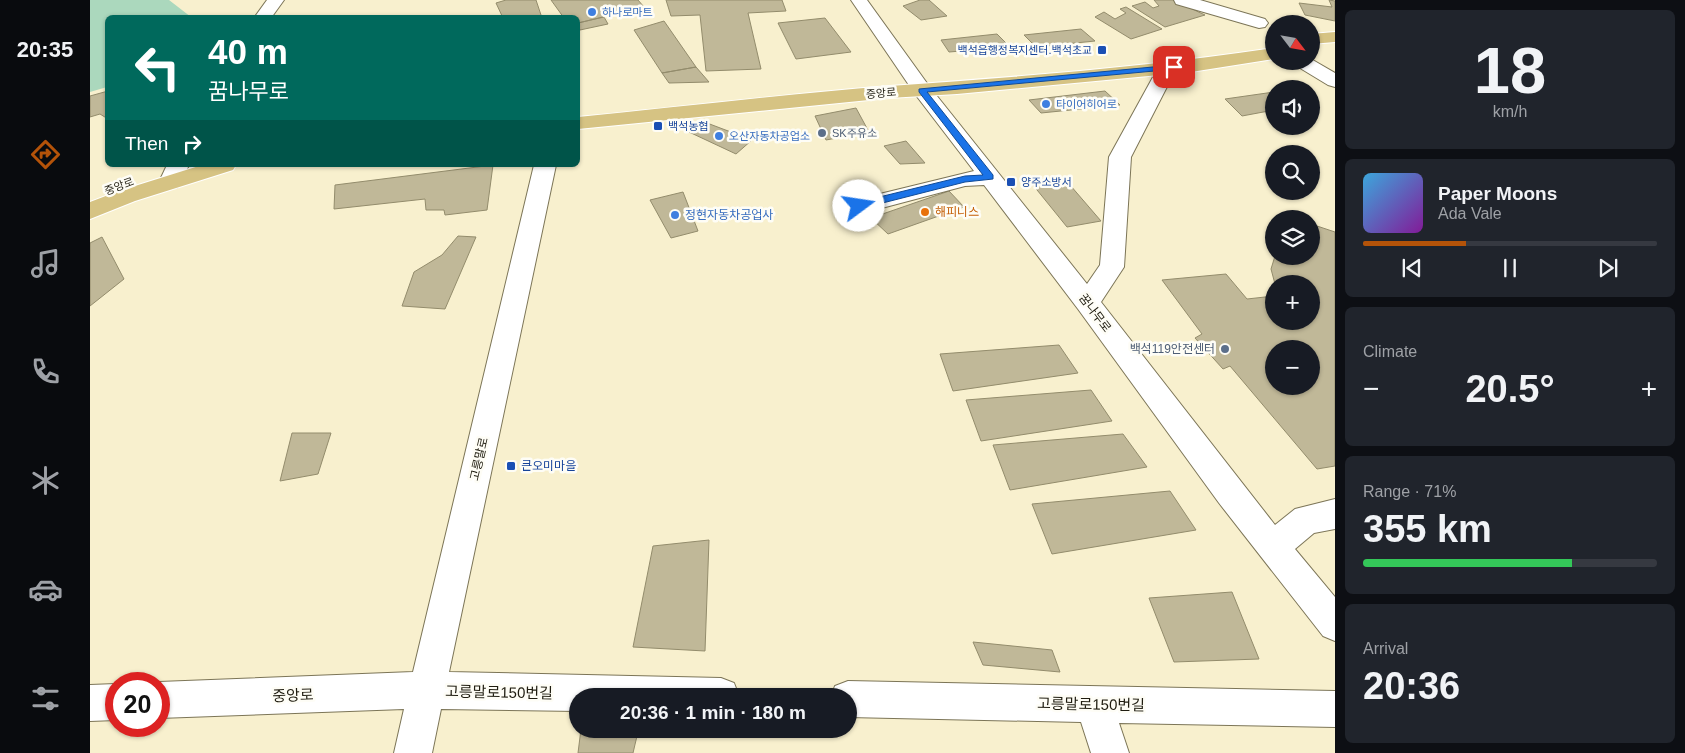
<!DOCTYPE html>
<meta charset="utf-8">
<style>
:root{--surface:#171b24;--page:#20242c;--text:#f1f3f6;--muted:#9ea1a6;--line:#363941;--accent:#b45309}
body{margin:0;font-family:Arial,"Noto Sans KR",sans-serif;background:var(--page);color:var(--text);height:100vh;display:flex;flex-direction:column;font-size:19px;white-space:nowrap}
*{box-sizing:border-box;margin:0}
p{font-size:16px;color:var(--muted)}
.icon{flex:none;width:28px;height:28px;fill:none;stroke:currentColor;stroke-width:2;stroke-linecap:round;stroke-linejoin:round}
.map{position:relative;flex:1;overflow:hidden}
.panel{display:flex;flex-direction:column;gap:10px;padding:10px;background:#0d0f14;width:350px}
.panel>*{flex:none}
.guide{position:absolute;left:15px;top:15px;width:475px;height:152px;border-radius:8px;box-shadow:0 1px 4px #0004;background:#00695c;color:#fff;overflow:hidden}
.needle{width:32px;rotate:121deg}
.fabs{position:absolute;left:1175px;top:15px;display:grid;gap:10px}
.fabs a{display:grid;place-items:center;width:55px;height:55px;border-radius:50%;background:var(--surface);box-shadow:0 1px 4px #0004;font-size:25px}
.speed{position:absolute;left:15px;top:672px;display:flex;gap:10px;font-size:25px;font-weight:700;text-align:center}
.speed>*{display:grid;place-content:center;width:65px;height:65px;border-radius:50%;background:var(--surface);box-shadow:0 1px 4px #0004;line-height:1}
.speed .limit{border:8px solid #d22;background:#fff;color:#111}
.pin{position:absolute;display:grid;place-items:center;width:42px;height:42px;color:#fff;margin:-21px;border-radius:10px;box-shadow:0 2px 8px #0006}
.me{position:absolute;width:55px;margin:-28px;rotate:76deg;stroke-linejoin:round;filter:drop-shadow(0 0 4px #0008)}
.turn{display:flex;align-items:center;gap:18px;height:105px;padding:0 20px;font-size:22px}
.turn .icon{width:65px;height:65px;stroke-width:2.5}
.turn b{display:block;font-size:35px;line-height:42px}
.then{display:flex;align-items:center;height:48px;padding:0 20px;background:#0003;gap:10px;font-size:19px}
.big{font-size:38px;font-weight:600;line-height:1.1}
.panel .card{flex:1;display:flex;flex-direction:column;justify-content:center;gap:8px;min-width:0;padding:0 18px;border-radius:8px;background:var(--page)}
.panel .dial{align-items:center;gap:0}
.dial b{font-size:65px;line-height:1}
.song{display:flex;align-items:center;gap:15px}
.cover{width:60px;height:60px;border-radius:8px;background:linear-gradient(135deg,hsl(200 70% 55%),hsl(290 70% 35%))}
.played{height:5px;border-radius:2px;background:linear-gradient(90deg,var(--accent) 35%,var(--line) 35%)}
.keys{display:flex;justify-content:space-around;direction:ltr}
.heat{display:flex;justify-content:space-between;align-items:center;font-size:28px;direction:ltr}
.charge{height:8px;border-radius:4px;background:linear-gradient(90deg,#34c759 71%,var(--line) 0)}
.trip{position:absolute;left:479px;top:688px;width:288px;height:50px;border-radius:25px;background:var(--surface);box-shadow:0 1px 4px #0004;font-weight:600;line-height:50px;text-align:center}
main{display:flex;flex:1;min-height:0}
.dock{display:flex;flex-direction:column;width:90px;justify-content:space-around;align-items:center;background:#090b0e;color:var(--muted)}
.dock .icon{width:35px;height:35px}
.dock .selected{color:var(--accent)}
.dock b{font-size:22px;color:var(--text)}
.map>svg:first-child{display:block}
.green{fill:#abd8bd}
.building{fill:#c0b898;stroke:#938c6c;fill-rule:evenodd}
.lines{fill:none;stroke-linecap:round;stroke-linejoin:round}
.minor-casing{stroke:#7c7557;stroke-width:2}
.major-casing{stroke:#fff;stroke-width:2}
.minor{fill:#fff;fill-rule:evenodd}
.major{fill:#d6c383;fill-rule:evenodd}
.route{fill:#1a73e8;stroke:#114b97}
.shop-dot{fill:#3f7fe0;stroke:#fefdf6;stroke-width:2}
.transit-dot{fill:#1a4fb4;stroke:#fefdf6;stroke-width:2}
.service-dot{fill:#5c6f8a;stroke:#fefdf6;stroke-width:2}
.food-dot{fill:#e8710a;stroke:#fefdf6;stroke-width:2}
.labels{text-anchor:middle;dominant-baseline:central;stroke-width:5;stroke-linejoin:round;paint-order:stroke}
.far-shop-label{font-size:11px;fill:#366cbe;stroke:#fefdf6;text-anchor:start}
.far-transit-label{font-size:11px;fill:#164399;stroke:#fefdf6;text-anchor:start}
.far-street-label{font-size:11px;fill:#1f1c10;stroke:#fefdf6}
.far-service-label{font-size:11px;fill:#4e5e75;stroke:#fefdf6;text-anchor:start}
.food-label{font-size:12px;fill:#c56008;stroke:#fefdf6;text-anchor:start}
.shop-label{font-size:12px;fill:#366cbe;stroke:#fefdf6;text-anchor:start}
.street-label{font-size:12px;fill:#1f1c10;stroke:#fefdf6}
.service-label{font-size:12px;fill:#4e5e75;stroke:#fefdf6;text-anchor:end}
.transit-label{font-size:12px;fill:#164399;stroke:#fefdf6;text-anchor:start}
.near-street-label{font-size:15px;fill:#1f1c10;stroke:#fefdf6}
</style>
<main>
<nav class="dock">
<b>20:35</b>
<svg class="icon selected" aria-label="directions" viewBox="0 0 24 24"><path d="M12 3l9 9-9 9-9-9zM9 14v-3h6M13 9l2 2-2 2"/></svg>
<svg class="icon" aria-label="music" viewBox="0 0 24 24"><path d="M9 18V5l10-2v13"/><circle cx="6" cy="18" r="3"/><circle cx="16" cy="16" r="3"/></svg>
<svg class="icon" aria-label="phone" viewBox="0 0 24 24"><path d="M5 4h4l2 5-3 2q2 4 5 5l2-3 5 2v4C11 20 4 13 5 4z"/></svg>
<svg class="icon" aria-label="climate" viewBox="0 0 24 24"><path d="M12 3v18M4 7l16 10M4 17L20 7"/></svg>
<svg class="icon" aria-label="car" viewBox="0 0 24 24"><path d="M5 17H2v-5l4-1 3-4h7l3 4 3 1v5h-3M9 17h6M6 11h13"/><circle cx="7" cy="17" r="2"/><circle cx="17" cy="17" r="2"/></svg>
<svg class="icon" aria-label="filters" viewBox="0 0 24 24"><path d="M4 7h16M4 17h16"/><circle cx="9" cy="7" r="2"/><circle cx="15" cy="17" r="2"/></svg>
</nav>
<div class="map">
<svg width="1245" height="753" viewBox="0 0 1245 753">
<rect width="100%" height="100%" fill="#f8f0ce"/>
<path class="green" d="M0,0H79L101,17L18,18L17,87L0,92Z"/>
<path class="building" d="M416,0H446L452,18H413L406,3Z
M461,0H548L554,7L488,23V18H474Z
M576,0H692L696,11L658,13L671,69L616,71L610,15L581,16Z
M830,0H839L857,16L831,20L813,6Z
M1064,0H1083L1115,15L1075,27L1042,6L1055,2L1063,8L1069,6Z
M1239,0L1245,1V21L1215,15L1209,3L1242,7Z
M1036,7L1072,29L1041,39L1005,17L1014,12L1025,19L1036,13L1030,9Z
M514,17L518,24L490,30L488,25V23Z
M735,18L761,52L706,59L688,23Z
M574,21L606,67L572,73L544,30Z
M991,29L1005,41L946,47L934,35Z
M907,34L920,47L859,52L851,40Z
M606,67L619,82L579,83L572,73Z
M18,91V119L10,114L0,117V96Z
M1015,91L1030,105L951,113L939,100Z
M1184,92V110L1152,116L1135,99Z
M766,108L779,132L736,140L725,116Z
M617,123L662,140L646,154L599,132Z
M816,141L835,163L810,164L794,146Z
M403,165L397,210L355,215L354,210H336L335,199L244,209L245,185Z
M974,178L1011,221L977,227L943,185Z
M859,191L874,207L798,234L781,218Z
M593,192L608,231L581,238L560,200Z
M1221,224L1245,232V466L1227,469L1140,366L1133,369L1105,338L1112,334L1072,280L1136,274L1157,299L1184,296V321H1221V284H1185L1181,269L1185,256H1221ZM1184,349H1221V386H1184Z
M368,236L386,237L355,309L312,306L324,272L352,255Z
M12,237L34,279L0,306V243Z
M969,345L988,373L863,391L850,354Z
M1001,390L1022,421L891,441L876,400Z
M202,433H241L228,474L190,481Z
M1033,434L1057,467L920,490L903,445Z
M1080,491L1106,530L962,554L942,504Z
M619,540L615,651L543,647L563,546Z
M1142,592L1169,659L1084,662L1059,598Z
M883,642L962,650L970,672L893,665Z
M491,729H510L547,736L543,753H488Z"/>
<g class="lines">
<g class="minor-casing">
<path id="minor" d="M177,0H194L181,18H164Z
M761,0H777L839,86L997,284L1010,265L1019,157L1063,77L1058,69L1060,65C1072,62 1076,68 1082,77L1041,157L1034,267L1011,302L1185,525L1205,509L1245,499V529L1224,533L1205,549L1245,597V641L1233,636L1129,503L988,309L894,185L875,186L769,214L761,211L758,206L761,201L884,171L825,94Z
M1084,0H1110L1175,19L1178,23L1175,27L1169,28L1086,4Z
M1221,59L1245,73V87L1238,85L1205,65L1203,61H1221Z
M77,165H99L88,187L80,189L72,187L69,182Z
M444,165H466L359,672L631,678L644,683L649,696H488V711L351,709L342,753H304L314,709L69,718V684H64L69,682L323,672Z
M758,681L1245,691V727L1029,723L1039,753H1001L991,722L758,717V696H741L745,686Z
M26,684V720L0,721V685Z"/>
</g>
<g class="major-casing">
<path id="major" d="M1245,32V42L1221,44V34Z
M1184,48V59L1101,72L867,94L799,98L488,129V117C592,107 696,94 800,86C928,77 1057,67 1184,48Z
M112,165H146L143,170L45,201L0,219V202L29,191Z"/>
</g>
<use href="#minor" class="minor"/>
<use href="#major" class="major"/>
</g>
<path class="route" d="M1084,65L1088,67L1086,69L837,92L903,175V179L875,182L769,209L765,206L769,202L875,176L893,175L829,92V89Z"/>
<g class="shop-dot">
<circle cx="502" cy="12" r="5"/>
<circle cx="956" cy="104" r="5"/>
<circle cx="629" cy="136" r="5"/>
<circle cx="585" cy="215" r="5"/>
</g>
<g class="transit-dot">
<rect x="1007" y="45" width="10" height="10" rx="2.5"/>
<rect x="563" y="121" width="10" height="10" rx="2.5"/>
<rect x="916" y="177" width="10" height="10" rx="2.5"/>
<rect x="416" y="461" width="10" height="10" rx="2.5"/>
</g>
<g class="service-dot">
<circle cx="732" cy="133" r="5"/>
<circle cx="1135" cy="349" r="5"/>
</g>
<circle class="food-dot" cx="835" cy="212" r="5"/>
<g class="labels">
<g class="far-shop-label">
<text x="512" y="12">하나로마트</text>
<text x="966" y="104">타이어히어로</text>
<text x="639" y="136">오산자동차공업소</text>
</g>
<g class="far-transit-label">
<text x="1002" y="50" text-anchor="end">백석읍행정복지센터.백석초교</text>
<text x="578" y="126">백석농협</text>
<text x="931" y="182">양주소방서</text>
</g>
<g class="far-street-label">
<text transform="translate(791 93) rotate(-5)">중앙로</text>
<text transform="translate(29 186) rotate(-21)">중앙로</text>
</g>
<g class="far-service-label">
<text x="742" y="133">SK주유소</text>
</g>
<g class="food-label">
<text x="845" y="212">해피니스</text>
</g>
<g class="shop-label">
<text x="595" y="215">정현자동차공업사</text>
</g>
<g class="street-label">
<text transform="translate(1005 313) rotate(53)">꿈나무로</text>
<text transform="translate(389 459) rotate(-77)">고릉말로</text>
</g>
<g class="service-label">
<text x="1125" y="349">백석119안전센터</text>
</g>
<g class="transit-label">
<text x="431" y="466">큰오미마을</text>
</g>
<g class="near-street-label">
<text transform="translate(409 692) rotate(1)">고릉말로150번길</text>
<text transform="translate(203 695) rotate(-2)">중앙로</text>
<text transform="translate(1001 704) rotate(1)">고릉말로150번길</text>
</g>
</g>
</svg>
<div class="fabs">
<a><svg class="needle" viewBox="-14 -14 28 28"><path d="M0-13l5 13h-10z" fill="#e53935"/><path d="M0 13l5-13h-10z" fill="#9ea1a6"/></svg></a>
<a><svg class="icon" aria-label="sound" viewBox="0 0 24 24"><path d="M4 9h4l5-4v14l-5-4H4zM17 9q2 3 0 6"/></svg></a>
<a><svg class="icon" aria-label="search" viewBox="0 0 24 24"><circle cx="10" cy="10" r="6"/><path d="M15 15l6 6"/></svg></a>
<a><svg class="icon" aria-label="layers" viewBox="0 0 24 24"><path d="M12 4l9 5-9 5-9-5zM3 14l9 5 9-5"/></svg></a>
<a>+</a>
<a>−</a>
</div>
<div class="speed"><div class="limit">20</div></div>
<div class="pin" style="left:1084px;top:67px;background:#d93025"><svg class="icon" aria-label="arrive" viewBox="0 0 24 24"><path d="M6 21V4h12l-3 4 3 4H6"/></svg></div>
<svg class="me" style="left:769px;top:206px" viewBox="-20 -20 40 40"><circle r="19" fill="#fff"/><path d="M0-13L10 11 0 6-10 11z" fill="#1a73e8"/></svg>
<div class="trip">20:36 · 1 min · 180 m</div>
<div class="guide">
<div class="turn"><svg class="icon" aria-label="left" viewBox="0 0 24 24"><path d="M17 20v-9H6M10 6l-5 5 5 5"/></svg><div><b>40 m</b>꿈나무로</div></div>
<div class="then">Then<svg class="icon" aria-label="right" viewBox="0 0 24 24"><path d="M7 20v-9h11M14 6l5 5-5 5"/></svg></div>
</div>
</div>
<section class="panel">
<div class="card dial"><b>18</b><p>km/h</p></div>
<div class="card">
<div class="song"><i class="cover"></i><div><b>Paper Moons</b><p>Ada Vale</p></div></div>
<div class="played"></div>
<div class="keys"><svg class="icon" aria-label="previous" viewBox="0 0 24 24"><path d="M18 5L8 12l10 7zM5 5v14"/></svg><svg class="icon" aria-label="pause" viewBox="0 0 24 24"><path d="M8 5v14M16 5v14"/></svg><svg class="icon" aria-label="next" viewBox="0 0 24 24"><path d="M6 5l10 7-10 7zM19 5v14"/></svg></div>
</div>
<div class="card"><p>Climate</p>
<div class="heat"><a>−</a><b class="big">20.5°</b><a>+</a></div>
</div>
<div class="card"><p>Range · 71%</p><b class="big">355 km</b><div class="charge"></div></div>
<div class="card"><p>Arrival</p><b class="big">20:36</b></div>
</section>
</main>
